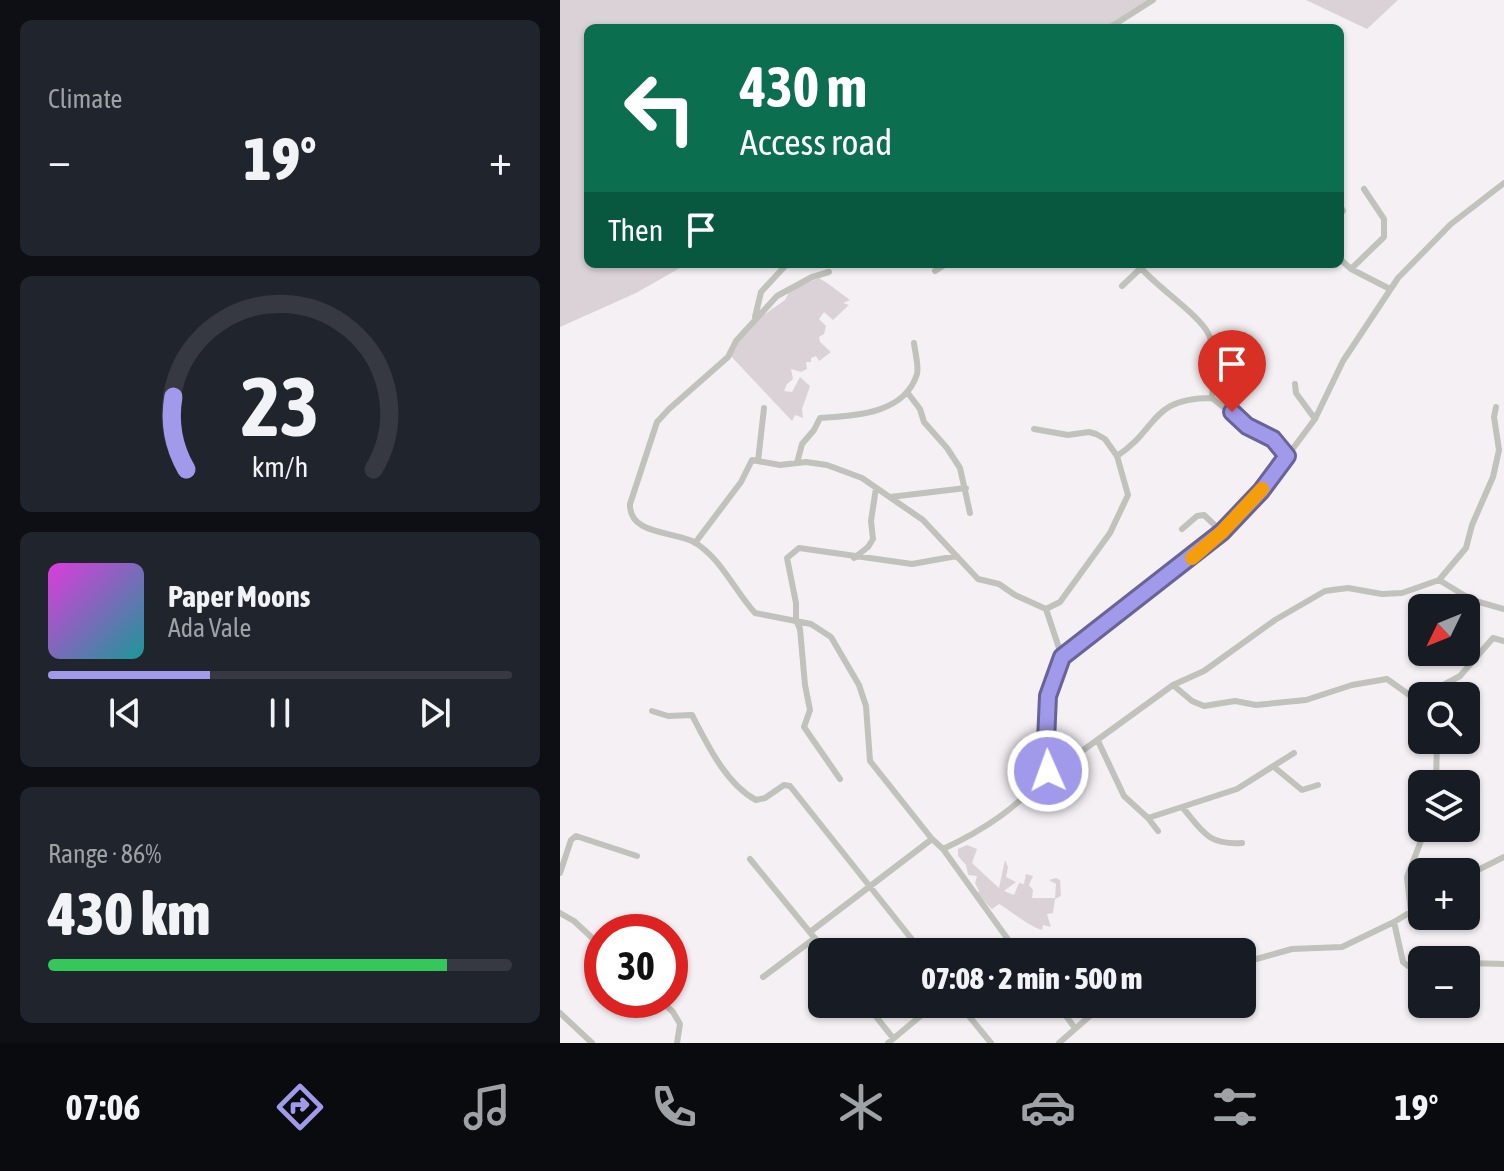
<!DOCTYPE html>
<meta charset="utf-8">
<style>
:root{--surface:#171b24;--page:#20242c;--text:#f1f3f6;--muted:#9ea1a6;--line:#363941;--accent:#a199e9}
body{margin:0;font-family:"Asap Condensed",sans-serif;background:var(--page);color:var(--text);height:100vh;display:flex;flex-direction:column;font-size:30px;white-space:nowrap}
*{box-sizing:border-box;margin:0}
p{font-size:26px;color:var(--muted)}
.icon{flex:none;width:44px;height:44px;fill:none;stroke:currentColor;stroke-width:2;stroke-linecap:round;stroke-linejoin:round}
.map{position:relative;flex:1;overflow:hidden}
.details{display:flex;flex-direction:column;gap:20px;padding:20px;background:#0d0f14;width:560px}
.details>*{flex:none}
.top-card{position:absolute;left:24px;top:24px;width:760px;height:244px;border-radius:12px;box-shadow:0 2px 6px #0004;background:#0b6e4f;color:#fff;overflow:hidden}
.needle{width:52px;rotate:227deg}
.buttons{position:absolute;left:848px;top:594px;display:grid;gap:16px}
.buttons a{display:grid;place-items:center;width:72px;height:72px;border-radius:12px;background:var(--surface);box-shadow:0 2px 6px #0004;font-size:40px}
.speed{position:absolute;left:24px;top:914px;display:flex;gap:16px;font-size:40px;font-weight:700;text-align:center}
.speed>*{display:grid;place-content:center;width:104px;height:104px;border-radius:50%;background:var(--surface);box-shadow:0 2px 6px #0004;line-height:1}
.speed .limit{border:12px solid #d22;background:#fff;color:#111}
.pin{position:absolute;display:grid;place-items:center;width:68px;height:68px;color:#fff;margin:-82px -34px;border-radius:50% 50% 50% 0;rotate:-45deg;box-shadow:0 0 8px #0007}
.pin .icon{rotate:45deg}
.me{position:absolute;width:88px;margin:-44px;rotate:358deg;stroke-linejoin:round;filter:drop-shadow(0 0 6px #0008)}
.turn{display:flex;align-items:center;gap:28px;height:168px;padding:0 24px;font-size:36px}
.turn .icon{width:104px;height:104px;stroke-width:2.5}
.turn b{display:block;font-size:56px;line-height:68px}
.then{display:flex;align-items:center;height:76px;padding:0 24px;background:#0003;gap:16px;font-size:30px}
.big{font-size:60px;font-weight:800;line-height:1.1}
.details .widget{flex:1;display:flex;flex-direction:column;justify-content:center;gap:12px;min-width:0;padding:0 28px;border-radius:12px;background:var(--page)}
.details .dial{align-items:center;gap:0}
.dial svg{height:208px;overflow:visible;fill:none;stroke:var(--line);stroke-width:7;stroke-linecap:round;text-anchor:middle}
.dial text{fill:var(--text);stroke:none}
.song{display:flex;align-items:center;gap:24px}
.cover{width:96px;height:96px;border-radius:12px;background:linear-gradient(135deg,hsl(300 70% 55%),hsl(180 70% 35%))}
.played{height:8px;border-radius:4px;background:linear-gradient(90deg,var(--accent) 35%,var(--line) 35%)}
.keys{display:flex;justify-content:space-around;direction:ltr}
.heat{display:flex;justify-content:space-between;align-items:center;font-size:44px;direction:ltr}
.charge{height:12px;border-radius:6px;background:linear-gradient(90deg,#34c759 86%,var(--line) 0)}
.trip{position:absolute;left:248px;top:938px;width:448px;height:80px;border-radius:12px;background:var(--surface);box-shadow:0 2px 6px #0004;font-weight:800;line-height:80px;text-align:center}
.tab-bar{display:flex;height:128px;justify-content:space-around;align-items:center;background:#090b0e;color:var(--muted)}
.tab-bar .icon{width:56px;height:56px}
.tab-bar .selected{color:var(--accent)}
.tab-bar b{font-size:36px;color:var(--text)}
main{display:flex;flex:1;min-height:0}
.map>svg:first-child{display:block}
.green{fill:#dbd2d7}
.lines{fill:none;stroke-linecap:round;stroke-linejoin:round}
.minor{stroke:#c0c2bb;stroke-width:6}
.route-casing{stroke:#696397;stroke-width:20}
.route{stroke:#a199e9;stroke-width:14}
.slow{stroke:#f59e0b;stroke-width:14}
</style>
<main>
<section class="details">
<div class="widget"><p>Climate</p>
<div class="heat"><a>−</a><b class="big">19°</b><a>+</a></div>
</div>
<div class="widget dial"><svg viewBox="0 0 100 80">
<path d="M14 69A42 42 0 1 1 86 69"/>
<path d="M14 69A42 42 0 0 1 9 41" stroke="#a199e9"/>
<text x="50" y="56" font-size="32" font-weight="700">23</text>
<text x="50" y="72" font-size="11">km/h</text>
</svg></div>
<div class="widget">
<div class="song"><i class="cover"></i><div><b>Paper Moons</b><p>Ada Vale</p></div></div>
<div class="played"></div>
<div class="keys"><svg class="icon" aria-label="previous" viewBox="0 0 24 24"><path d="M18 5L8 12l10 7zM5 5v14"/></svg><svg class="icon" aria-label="pause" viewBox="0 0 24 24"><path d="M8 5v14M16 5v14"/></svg><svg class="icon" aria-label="next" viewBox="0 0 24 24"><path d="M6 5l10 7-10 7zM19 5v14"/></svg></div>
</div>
<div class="widget"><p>Range · 86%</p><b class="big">430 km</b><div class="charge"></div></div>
</section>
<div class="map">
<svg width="944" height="1043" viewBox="0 0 944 1043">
<rect width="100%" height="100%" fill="#f4f0f4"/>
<path class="green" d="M0,0H589L545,28H28V264H127L76,293L0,327Z
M746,0H838L807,29Z
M259,278C271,285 279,292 290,300L283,303L289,305L273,320L264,312L259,319L266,326L264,334L259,337L260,342L271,352L259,361L256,356L251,358V362H246L247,369L241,372L231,369L233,379L227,384L224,391L232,392L240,377L250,386L242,409L243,418L235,415L232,421L167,352L196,317L205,314L225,300L230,290Z
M407,845L417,849L412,863L439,888L445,860L448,867L446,877L456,882L444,891L454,895L459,883L464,884L466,874L473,876L469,885L473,890L472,898H495L496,884L489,880L496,878L500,880L501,896L495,899L493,913L487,914L491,927L483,925L482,930C469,926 452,912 439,904L432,909L417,894L419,891L415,883L417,876L408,875L406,865L398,856V849Z"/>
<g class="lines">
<path class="minor" d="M549,28L593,0
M780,205L783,211L780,214
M780,259L791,269L830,289
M586,264L581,268C598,288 640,315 649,335C656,349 653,383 652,398
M791,269L824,237V219L804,189
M375,271L386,264
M269,272L252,277L217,296L176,341L168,357L109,409L97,422L70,504C69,535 113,531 134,542C161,558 174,590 195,613L251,624L271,637L299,685L306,706L310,761L372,839L383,849L457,952
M562,286L581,268L578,264
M195,317L201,292L227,264
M735,384L736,393L755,419
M347,392L360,409L364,422L387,448L400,468L410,513
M652,398L687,426L713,439L727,456
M474,429L508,435L529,432L536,434L545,439L557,456C599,429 589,398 652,398
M198,461L204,408
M237,463L242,444L254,430L260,418C294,416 345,414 357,374C359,366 355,352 354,343
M330,497L406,488
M622,529L637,516L644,515L662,532
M135,543L181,482L192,460L220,465L246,462L267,465L302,478L363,520L418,579L439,584L455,595L486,609L500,602L550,533L568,495L557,456
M294,558L308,547L313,539L311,521L316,488
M879,580L912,600L944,609
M486,609L502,657
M613,685L632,701L644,706L675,701L696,705L746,700L792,685L827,679L862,704
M863,696L900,676L933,638L944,641
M92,711L108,716L132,715C147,744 166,784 196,800L205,798L224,785L230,786L362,952
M538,741L564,796L588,818L598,831
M714,767L742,790L758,785
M488,771L511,759L613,685L644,671L715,620L765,591L788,588L822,594L842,593L879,580L906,548L912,525L933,477L939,450L934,417L936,407
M280,779L244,727L250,710L245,685L240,629L236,620V603L227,558L239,548L352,564L397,556
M876,784L877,740
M623,808C643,832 648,845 682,843
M588,818L677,789L734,753
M383,849C424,830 459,807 488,771L486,741L488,696L502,657L662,532L701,491L755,419L783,361L838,278L891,224L944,183
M190,859L266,952
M0,873L11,840L16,836L77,856
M906,876L944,857
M851,912L847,877L866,828
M0,913L14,921L42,947
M834,922L843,962L848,966H862
M250,932L372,839
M438,952L450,942
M682,963L732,949L782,947L834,922L862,905
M906,963L944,964
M203,977L255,938
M100,1000L113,1012L120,1024L117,1043
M306,1004L333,1038
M399,1004L431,1043
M497,1004L515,1028
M0,1013L32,1043
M328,1043L375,1004
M499,1043L531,1015L557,1004"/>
</g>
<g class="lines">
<g class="route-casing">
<path id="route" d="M488,771L486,741L488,696L502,657L662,532L701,491L727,456L713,439L687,426L672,412"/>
</g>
<use href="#route" class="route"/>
<path class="slow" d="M632,558L662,532L702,489"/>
</g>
</svg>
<div class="buttons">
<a><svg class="needle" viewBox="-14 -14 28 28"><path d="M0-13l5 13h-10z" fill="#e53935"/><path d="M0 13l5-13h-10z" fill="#9ea1a6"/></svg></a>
<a><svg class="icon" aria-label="search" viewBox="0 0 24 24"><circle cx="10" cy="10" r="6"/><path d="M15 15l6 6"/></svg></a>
<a><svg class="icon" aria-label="layers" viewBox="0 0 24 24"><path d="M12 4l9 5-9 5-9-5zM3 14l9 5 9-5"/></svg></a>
<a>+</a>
<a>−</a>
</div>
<div class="speed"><div class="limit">30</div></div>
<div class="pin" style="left:672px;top:412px;background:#d93025"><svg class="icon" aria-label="arrive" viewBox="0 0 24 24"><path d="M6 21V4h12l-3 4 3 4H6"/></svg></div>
<svg class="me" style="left:488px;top:771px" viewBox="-20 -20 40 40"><circle r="17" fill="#a199e9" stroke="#fff" stroke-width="3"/><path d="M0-11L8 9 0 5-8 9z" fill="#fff"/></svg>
<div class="trip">07:08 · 2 min · 500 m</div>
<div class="top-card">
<div class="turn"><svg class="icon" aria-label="left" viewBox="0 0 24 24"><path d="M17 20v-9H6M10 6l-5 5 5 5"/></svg><div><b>430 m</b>Access road</div></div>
<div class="then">Then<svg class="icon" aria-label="arrive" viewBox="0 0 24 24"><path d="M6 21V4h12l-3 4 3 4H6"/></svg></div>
</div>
</div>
</main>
<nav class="tab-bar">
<b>07:06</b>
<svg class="icon selected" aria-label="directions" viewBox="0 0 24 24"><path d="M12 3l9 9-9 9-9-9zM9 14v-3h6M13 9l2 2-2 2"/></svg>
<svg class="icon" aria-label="music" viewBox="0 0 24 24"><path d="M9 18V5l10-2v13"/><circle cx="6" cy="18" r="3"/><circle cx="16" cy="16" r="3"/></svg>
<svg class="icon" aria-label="phone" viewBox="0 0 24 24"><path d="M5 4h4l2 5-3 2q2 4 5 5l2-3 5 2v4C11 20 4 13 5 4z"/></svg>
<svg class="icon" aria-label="climate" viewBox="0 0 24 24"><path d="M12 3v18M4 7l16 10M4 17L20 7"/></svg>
<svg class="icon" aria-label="car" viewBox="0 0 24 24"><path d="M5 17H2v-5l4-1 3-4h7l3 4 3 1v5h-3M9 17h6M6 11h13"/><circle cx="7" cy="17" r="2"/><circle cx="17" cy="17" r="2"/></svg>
<svg class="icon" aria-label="filters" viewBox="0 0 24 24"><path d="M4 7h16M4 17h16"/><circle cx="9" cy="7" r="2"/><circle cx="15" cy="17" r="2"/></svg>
<b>19°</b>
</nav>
